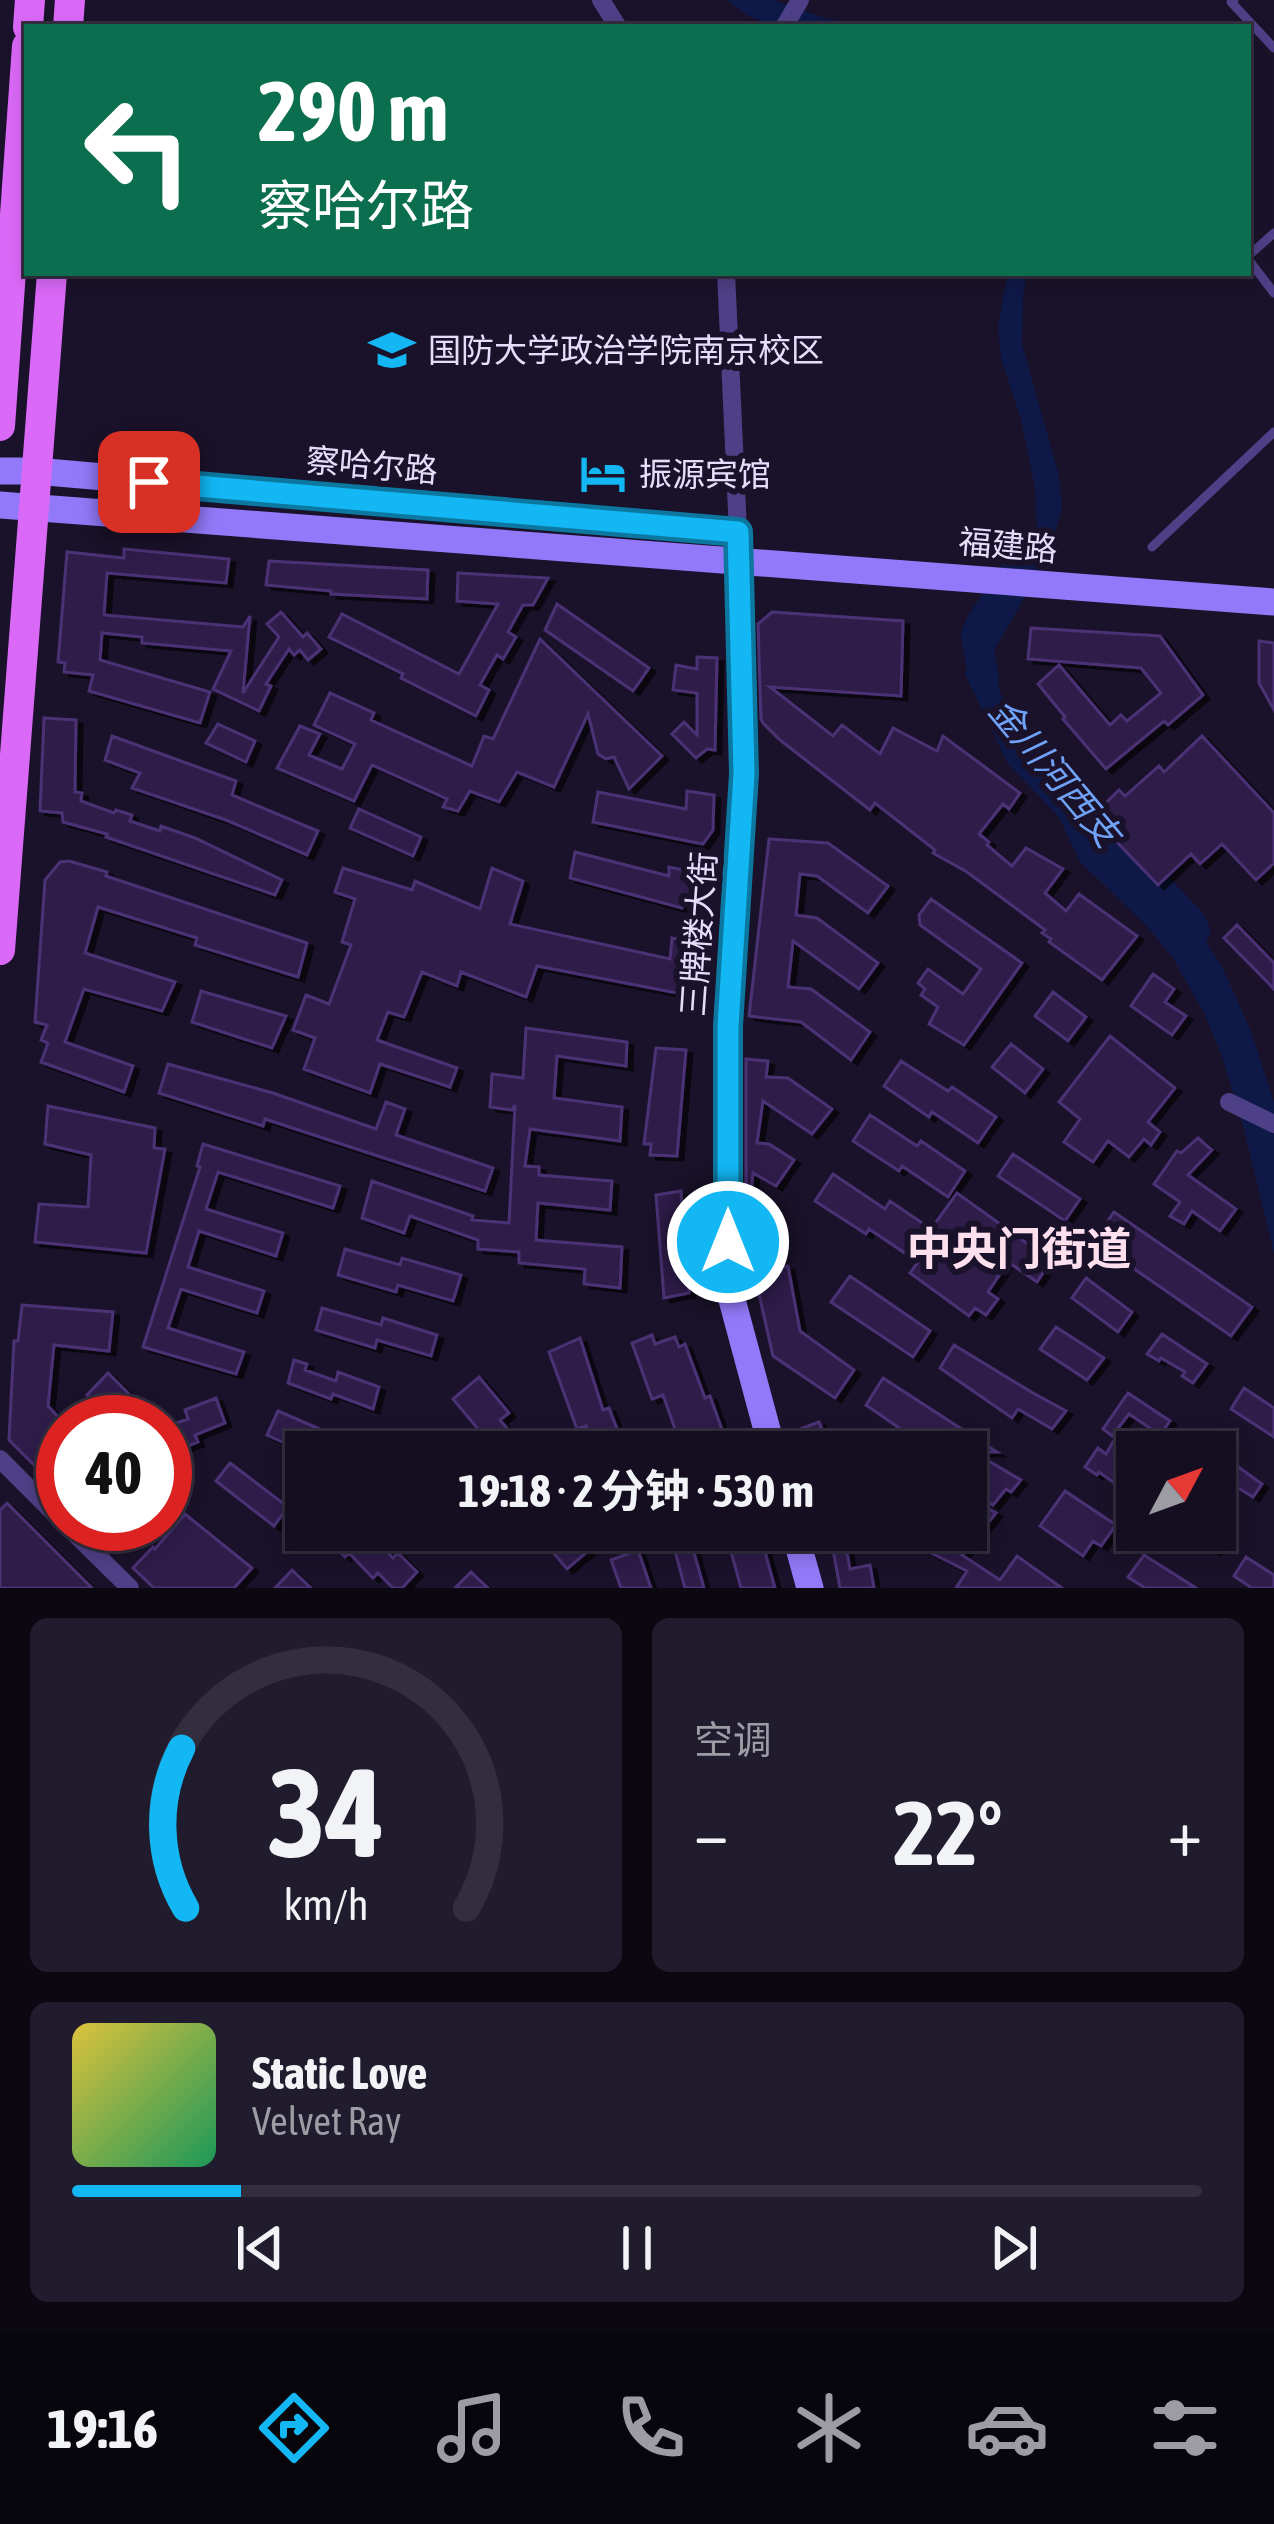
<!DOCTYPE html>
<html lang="zh">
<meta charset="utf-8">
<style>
:root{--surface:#140e20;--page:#211c2d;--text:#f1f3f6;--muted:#9d9ca5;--line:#332e3e;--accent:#12b7f4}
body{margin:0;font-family:"Asap Condensed","Noto Sans SC",sans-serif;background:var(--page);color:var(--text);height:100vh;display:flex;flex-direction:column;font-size:45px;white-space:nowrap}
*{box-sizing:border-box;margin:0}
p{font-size:39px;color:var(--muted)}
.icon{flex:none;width:66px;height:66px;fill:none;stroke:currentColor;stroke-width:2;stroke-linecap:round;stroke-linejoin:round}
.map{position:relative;height:1588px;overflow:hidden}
.details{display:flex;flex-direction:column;gap:30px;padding:30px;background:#0b0812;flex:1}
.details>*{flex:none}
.hud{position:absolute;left:24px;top:24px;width:1227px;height:252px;border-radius:0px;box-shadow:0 6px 18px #0003,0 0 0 3px var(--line);background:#0b6e4f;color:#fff;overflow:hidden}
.needle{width:78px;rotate:49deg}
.tools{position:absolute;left:1116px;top:1431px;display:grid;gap:24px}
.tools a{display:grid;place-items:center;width:120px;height:120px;border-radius:0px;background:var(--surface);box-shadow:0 6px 18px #0003,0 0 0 3px var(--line);font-size:60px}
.speed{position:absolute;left:36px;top:1395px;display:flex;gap:24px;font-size:60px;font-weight:700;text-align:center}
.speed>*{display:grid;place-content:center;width:156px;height:156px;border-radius:50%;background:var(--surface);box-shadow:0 6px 18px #0003,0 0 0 3px var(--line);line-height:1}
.speed .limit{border:18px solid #d22;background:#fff;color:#111}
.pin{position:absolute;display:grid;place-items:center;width:102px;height:102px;color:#fff;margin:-51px;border-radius:24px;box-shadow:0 6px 18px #0006}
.me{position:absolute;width:132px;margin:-66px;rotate:0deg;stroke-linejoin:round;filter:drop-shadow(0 0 9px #0008)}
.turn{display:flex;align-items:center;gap:42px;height:252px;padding:0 36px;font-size:54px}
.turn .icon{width:156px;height:156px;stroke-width:2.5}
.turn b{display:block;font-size:84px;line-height:102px}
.big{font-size:90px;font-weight:700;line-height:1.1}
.details .widget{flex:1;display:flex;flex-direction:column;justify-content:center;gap:18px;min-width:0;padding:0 42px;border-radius:18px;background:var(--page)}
.details .dial{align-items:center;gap:0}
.dial svg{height:312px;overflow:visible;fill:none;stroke:var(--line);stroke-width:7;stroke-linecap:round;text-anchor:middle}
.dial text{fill:var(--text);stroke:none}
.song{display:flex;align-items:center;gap:36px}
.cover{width:144px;height:144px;border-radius:18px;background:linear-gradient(135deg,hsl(50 70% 55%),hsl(150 70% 35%))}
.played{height:12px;border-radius:6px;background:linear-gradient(90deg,var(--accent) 15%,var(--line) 15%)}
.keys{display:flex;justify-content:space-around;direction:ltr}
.heat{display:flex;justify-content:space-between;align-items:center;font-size:66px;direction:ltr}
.details .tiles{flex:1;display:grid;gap:30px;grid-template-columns:1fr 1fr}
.widget:last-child{grid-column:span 2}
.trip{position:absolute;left:285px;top:1431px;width:702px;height:120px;border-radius:0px;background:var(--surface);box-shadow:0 6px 18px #0003,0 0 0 3px var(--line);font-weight:700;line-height:120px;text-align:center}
.dock{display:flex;height:192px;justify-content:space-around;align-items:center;background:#08060d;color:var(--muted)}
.dock .icon{width:84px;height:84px}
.dock .selected{color:var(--accent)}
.dock b{font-size:54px;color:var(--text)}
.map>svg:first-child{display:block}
.water{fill:#0e1948}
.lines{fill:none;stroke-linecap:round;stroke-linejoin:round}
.river{stroke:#0e1948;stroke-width:30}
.building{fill:#2f1f4a;stroke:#4b3275;stroke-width:3;filter:url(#shadow)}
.lane{stroke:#4e4087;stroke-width:9}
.street{stroke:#4e4087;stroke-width:18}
.secondary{stroke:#9279f9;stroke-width:27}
.primary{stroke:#db69f8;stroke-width:30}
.route-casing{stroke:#0c779f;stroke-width:30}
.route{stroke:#12b7f4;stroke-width:21}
.labels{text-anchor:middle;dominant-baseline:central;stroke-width:12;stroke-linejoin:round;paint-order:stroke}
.poi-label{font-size:33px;fill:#e6ddfd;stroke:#1a122a;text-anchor:start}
.street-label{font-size:33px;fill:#e6ddfd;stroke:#1a122a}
.water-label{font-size:36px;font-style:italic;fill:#70a2f8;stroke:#1a122a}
.district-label{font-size:45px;font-weight:bold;fill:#fedfed;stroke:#1a122a}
</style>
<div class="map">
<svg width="1274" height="1588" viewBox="0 0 1274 1588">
<defs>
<filter id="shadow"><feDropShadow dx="6" dy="4" stdDeviation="0" flood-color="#0009"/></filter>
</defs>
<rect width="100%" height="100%" fill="#1a122a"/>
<path class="water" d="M727,0H774L822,17L864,27H777L748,16Z
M1008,273H1027L1023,295L1022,344L1059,476L1062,508L1054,536L1043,554L1034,581L995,649L993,673L1006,707L1072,796L1135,865L1198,929L1222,967L1251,1031L1274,1102V1253L1244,1129L1222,1056L1204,1013L1173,958L1144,923L1080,862L1059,817L1008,764L965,674L985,619L1014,579L1026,546L1037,530L1035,488L1021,419L1001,358L998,326Z"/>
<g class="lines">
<path class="river" d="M984,680L976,636L981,623L1022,562
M1089,817L1191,922L1195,931"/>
</g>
<path class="building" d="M124,549L229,559L226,583L107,573L104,615L243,627L250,616L243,693L279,637L267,624L281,612L303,637L307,633L321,649L308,660L300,650L294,655L289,649L266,684L271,686L259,711L213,689L231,651L142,643V637L102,633L100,660L210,692L200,723L89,691L93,675L64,672L65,663L58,662L67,552L124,558Z
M269,561L428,570L427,599L331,594V591L266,585Z
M458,573L548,578L533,605H523L508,632L516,637L503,659L497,655L480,685L489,690L476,716L401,678L403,674L329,637L342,614L459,674L498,604L457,601Z
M557,604L649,668L633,691L545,630Z
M772,612L903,621L901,696L770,687L833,736L842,725L880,754L893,728L937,751L943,736L1020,793L1009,809L1003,804L979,834L989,842L987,845L1012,866L1026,848L1063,869L1045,893L1066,911L1079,894L1137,936L1102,980L1049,942L1051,939L1042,933L1045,930L967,872L933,853L935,850L875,803L870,810L780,740L763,723L761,719L758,624Z
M1031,628L1160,636L1203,695L1168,725L1164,721L1106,769L1063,719L1065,717L1038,684L1059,665L1110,725L1121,715L1127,721L1161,693L1141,668L1028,659Z
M540,639L662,756L629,789L614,757L606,759L598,754L588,714L554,787L517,772L499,802L470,791L458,811L443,807L447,799L372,765L354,801L277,768L300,726L320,734L309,755L342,769L355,744L314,725L330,693L374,713L371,720L472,766L484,736L493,739Z
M1259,641L1274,643V710L1259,683Z
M697,657L717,658L715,750L707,749L696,758L672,734L684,722L697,735V693L673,690L676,665L697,669Z
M44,718L76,720L75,792L82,793L81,801L114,813L116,810L132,815L130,821L160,831L161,826L195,838L282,880L275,895L106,837L107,834L63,822L62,813L40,811Z
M218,724L255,741L246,762L206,743Z
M112,736L236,781L232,795L318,831L307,855L226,820L132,788L140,773L105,760Z
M1202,736L1274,813V863L1256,880L1222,844L1200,864L1191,854L1158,885L1092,816L1119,790L1125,796L1159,766L1164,772Z
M687,791L714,795L713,830L703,844L593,822L598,792L686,809Z
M359,809L421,837L413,856L350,828Z
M769,839L828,843L888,886L868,913L817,876L800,874L796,915L817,918L878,963L859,989L793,941L788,987L811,989L870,1032L851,1060L801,1022L749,1016Z
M575,852L669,876V867L693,872L692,896L682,908L570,878Z
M69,861L107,872L106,876L307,943L298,977L195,945L197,938L98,907L85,953L175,982L162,1011L84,989L65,1042L133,1066L124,1092L41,1062L48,1043L41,1040L47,1025L35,1022L45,880L60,862Z
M343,868L412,890L415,881L480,909L492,868L523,881L510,924L670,959L672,938L701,943L698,978L694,988L682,994L537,966L526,997L461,972L457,986L422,972L404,1017L388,1012L377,1040L457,1068L450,1087L380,1064L370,1093L304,1069L315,1038L293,1030L306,995L329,1004L351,945L342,942L355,899L335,892Z
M931,899L1022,963L964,1045L929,1024L938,1007L921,995L925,989L918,983L928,969L963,994L981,969L920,925L919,915Z
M1237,925L1274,963V989L1224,938Z
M1153,974L1174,989L1165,1002L1186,1016L1172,1035L1131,1006Z
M201,991L286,1016L272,1048L192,1022Z
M1053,992L1086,1017L1068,1041L1035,1016Z
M526,1028L627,1042L626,1066L557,1056L554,1098L622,1107L620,1141L530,1129L525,1166L539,1167V1175L612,1181L610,1210L538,1203L536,1240L622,1247L620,1288L584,1284L585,1269L519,1263V1252L478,1249V1240L410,1216L404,1233L362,1218L372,1181L473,1216L472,1220L509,1223L515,1105L512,1110L490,1107L492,1074L523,1078Z
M1110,1036L1175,1088L1148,1122L1160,1132L1151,1145L1144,1139L1129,1157L1108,1141L1093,1162L1064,1142L1080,1119L1059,1102Z
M1011,1044L1043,1069L1025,1093L992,1067Z
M656,1048L686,1050L677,1156L650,1155L651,1144H644Z
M746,1059L768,1061L766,1077L788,1078L832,1109L812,1134L763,1101L757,1143L769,1144L794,1160L776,1186L753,1173L751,1192L746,1191Z
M901,1061L948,1091L952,1087L996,1117L978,1143L932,1112L929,1117L884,1086Z
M168,1064L273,1093L376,1129L386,1102L405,1109L396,1135L493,1168L485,1191L265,1119L263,1126L159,1093Z
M48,1106L155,1128L154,1148L165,1149L146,1253L35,1242L39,1204L88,1207L91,1155L45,1144Z
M870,1115L917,1146L921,1141L965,1171L948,1197L902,1166L899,1171L853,1141Z
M1198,1138L1212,1150L1188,1175L1236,1209L1220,1231L1192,1211L1184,1224L1170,1216L1180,1202L1154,1184L1177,1151L1181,1153Z
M203,1144L340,1186L333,1208L218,1172L206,1209L283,1233L276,1256L199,1231L188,1267L264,1291L257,1313L181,1289L168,1328L244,1352L236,1374L143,1347L200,1167L197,1166Z
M1013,1154L1080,1199L1065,1221L998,1176Z
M833,1174L885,1209L890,1201L931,1229L957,1193L1032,1247L1029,1250L1049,1264L1037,1282L1008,1262L988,1292L998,1299L986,1315L975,1308L969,1316L910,1273L918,1262L869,1229L866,1234L815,1201Z
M681,1191L689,1293L664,1298L656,1195Z
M1114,1212L1252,1307L1231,1336L1094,1241Z
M345,1249L400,1265L402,1258L461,1275L453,1301L398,1285L396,1292L338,1275Z
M788,1266L800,1331L854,1370L835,1398L773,1356L754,1272Z
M850,1276L930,1331L913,1357L831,1302Z
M1086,1278L1132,1312L1118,1332L1072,1298Z
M22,1305L113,1312L109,1351L54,1345L48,1406L63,1422V1494L9,1440L14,1341H18Z
M322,1308L381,1325L383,1318L437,1335L431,1356L377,1340L375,1348L316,1330Z
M1056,1327L1104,1358L1087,1380L1040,1349Z
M1162,1334L1207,1364L1193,1383L1182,1376L1185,1372L1161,1358L1159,1361L1147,1354Z
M652,1335L655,1344L675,1337L679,1347L685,1344L705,1398L710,1396L730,1452H683L663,1395L652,1399L632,1343Z
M580,1338L603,1410L609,1408L626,1452H595L586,1426L577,1429L549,1352Z
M954,1345L1033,1393L1066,1411L1052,1429L1018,1409L1012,1418L940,1368Z
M294,1360L307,1364L305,1370L336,1381L338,1372L379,1387L373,1409L333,1394L331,1399L288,1383Z
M108,1373L157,1422H114L87,1395Z
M479,1377L509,1413L500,1420L527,1452H481L473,1443L483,1435L453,1399Z
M883,1378L997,1452H934L866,1405Z
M1244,1388L1274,1408V1437L1231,1409Z
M1128,1393L1170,1421L1160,1435L1129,1414L1112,1436L1103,1429Z
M216,1398L225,1423L195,1435L198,1442L165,1455V1427L188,1419L185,1410Z
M278,1411L334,1435L327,1452H305L267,1435Z
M819,1422L832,1452H797L789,1433Z
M1113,1442L1137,1460V1504L1121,1493L1123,1489L1099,1472L1097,1475L1085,1467L1098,1448L1106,1454Z
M1215,1450L1262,1484L1253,1497L1215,1474Z
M975,1453L1021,1480L1011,1492L1006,1489L993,1505L966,1488V1467Z
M230,1463L288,1507L274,1526L216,1481Z
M1065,1491L1116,1525L1101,1546L1093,1541L1083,1556L1040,1526Z
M7,1503L92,1588H0V1510Z
M979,1504L996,1513L962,1555L1000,1580L1017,1556L1062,1588H956L967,1571L911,1543L921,1530H966V1520Z
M185,1514L252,1568L234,1588H154L133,1568L153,1547L155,1549Z
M1215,1516L1231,1527L1214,1551L1185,1530H1215Z
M93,1524H134L115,1544Z
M318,1530H353L360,1538L366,1531L393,1558L398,1553L417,1572L402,1588H393L378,1573L373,1578L349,1553L345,1557Z
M534,1530H571L588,1551L567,1569Z
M725,1530H759L775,1588H741Z
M689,1535L704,1588H685L672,1540Z
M845,1541L850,1569L870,1565L874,1588H840L832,1544Z
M638,1550L651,1588H621L611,1560Z
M1144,1555L1196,1588H1145L1128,1577Z
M1246,1557L1274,1575V1588H1252L1234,1576Z
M292,1570L311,1588H275Z
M471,1572L488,1588H455Z"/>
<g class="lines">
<path class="lane" d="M1234,0L1231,2L1274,48
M1248,256L1274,233
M1248,259L1274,293
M1152,547L1274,432"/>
<path class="street" d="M601,0L618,27
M784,27L800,0
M726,273L738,532
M1229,1102L1274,1124
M0,1459L63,1522
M65,1524L130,1588"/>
<path class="secondary" d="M0,471H35L738,532L744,774L728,1026V1285L773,1452
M0,505L1274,602
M794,1530L810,1588"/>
<path class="primary" d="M28,27L30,0
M68,27L70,0
M0,426L27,46
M0,950L52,273"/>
</g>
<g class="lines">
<g class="route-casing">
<path id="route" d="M149,482L738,532L744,774L728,1026V1242"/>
</g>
<use href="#route" class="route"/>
</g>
<defs>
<g id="university-bare" transform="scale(3.6)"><path d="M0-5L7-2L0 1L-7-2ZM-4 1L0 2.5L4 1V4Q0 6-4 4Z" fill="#12b7f4" stroke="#1a122a" stroke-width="2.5" paint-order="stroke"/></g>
<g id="hotel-bare" transform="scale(3.6)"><path d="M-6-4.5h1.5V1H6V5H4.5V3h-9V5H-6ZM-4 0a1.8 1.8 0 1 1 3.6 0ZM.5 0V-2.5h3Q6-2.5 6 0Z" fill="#12b7f4" stroke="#1a122a" stroke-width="2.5" paint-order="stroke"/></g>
</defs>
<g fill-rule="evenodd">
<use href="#university-bare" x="392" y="350"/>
<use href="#hotel-bare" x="603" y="474"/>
</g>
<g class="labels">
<g class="poi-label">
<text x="428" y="350">国防大学政治学院南京校区</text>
<text x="639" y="474">振源宾馆</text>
</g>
<g class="street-label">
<text transform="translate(372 465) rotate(5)">察哈尔路</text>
<text transform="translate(1008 545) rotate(5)">福建路</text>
<text transform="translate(698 934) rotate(-86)">三牌楼大街</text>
</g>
<g class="water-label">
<text transform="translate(1055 772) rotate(50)">金川河西支</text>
</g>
<g class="district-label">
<text x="1019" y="1249">中央门街道</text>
</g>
</g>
</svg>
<div class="tools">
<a><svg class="needle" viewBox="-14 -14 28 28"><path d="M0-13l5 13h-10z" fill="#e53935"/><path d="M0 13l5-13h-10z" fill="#9d9ca5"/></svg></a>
</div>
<div class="speed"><div class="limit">40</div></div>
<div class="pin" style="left:149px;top:482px;background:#d93025"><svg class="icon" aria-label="arrive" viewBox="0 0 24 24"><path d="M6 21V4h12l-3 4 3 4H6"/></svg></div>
<svg class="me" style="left:728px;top:1242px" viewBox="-20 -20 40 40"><circle r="17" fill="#12b7f4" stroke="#fff" stroke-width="3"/><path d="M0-11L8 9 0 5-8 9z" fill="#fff"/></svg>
<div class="trip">19:18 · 2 分钟 · 530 m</div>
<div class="hud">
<div class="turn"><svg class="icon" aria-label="left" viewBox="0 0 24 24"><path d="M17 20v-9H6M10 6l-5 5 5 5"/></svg><div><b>290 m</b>察哈尔路</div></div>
</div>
</div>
<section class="details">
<div class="tiles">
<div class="widget dial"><svg viewBox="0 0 100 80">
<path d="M14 69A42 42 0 1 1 86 69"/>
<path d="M14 69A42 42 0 0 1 13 28" stroke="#12b7f4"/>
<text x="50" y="56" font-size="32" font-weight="700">34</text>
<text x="50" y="72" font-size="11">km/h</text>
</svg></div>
<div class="widget"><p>空调</p>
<div class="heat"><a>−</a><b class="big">22°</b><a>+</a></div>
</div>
<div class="widget">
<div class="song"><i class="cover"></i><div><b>Static Love</b><p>Velvet Ray</p></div></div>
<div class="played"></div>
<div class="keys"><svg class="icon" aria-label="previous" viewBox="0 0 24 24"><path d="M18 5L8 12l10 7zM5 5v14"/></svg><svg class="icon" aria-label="pause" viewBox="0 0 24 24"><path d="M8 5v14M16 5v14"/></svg><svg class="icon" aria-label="next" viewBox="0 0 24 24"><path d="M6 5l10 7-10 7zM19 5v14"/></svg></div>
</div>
</div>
</section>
<nav class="dock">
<b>19:16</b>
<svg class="icon selected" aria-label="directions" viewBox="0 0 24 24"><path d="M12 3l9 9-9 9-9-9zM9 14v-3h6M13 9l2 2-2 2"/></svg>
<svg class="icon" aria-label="music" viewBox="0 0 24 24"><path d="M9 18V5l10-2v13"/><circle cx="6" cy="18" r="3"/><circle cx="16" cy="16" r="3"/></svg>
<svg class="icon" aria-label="phone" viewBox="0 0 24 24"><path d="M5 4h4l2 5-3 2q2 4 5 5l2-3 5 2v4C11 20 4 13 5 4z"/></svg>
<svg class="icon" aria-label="climate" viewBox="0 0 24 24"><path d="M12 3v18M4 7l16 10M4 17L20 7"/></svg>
<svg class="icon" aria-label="car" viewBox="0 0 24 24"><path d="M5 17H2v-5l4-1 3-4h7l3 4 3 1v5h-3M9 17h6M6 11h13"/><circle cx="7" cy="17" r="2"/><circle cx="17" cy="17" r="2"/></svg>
<svg class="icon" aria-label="filters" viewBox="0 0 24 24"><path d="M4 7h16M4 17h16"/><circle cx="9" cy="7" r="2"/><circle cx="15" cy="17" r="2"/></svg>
</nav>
